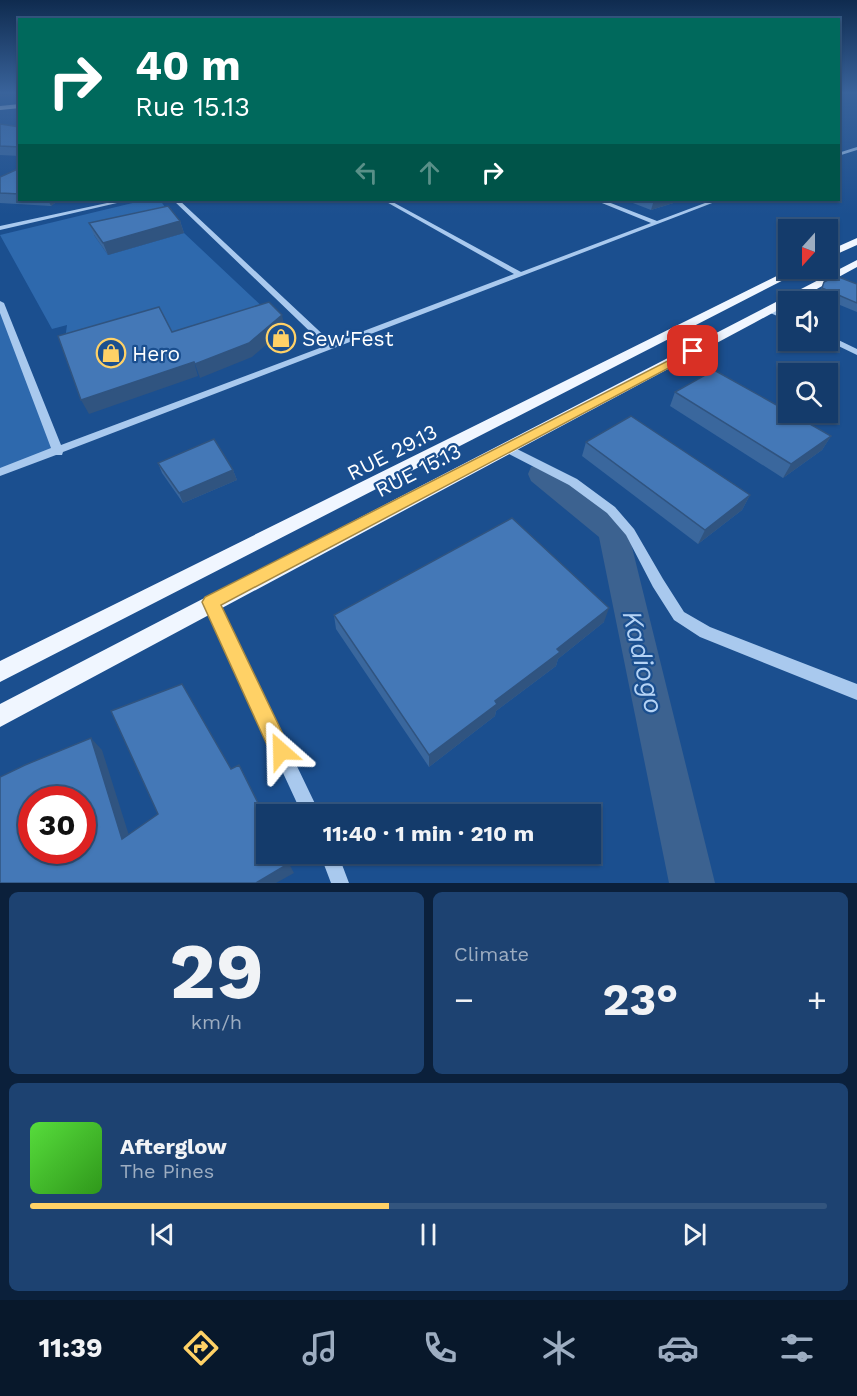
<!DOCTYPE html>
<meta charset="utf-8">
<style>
:root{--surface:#143b6b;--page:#1d4271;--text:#f1f3f6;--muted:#9dadc1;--line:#33557e;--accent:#ffd166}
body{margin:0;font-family:"Work Sans",sans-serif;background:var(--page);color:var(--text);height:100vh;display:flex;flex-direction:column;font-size:22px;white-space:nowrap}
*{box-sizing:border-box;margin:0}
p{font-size:20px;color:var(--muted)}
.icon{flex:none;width:33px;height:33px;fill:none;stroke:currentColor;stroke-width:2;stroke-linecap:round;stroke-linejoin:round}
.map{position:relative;height:883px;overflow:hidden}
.sheet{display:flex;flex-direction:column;gap:9px;padding:9px;background:#0b203b;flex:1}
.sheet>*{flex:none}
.top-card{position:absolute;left:18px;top:18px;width:822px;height:183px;border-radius:0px;box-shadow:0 2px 4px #0004,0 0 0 2px var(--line);background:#00695c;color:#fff;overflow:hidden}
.needle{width:39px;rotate:201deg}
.fabs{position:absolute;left:778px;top:219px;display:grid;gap:12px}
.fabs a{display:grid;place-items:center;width:60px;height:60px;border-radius:0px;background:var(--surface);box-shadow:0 2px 4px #0004,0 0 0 2px var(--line);font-size:30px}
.speed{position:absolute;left:18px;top:786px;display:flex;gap:12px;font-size:30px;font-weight:700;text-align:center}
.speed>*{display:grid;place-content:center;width:78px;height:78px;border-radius:50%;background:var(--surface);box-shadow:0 2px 4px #0004,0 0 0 2px var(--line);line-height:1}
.speed .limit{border:9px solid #d22;background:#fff;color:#111}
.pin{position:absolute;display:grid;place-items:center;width:51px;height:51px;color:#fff;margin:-26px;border-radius:12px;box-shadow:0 3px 9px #0006}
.me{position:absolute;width:66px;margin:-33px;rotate:335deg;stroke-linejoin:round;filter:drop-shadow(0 0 4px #0008)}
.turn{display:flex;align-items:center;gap:21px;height:126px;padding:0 18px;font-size:27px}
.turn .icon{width:78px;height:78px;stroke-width:2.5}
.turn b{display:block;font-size:42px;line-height:51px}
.lanes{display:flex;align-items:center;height:57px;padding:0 18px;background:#0003;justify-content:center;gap:30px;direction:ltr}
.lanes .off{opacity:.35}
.big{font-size:45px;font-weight:700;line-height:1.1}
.sheet .card{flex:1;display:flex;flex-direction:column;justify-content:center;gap:9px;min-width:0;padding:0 21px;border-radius:9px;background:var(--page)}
.sheet .dial{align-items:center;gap:0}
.dial b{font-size:78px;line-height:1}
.song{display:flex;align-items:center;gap:18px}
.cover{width:72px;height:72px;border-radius:9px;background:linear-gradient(135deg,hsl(110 70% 55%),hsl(110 70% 35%))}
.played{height:6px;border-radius:3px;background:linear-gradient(90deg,var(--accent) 45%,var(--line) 45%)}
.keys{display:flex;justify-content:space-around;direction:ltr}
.heat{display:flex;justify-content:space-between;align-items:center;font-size:33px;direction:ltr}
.sheet .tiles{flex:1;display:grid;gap:9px;grid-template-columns:1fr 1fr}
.card:last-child{grid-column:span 2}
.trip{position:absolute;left:256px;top:804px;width:345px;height:60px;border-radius:0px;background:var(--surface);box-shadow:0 2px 4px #0004,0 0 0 2px var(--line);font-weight:700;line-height:60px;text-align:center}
.menu{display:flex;height:96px;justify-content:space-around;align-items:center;background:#08182b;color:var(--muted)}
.menu .icon{width:42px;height:42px}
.menu .active{color:var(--accent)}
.menu b{font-size:27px;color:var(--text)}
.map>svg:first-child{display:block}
.green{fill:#2e69ad}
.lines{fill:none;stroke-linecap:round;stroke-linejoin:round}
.canal{fill:#3c6290;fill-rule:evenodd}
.minor{fill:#a9c9ee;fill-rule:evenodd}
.major{fill:#f0f6ff;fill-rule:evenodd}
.wall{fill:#3a679d}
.shaded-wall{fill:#305480}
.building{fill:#4478b7;stroke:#305480;stroke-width:1.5;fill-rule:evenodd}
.route{fill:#ffd166;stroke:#a68842;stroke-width:1.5}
.labels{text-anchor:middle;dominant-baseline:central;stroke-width:4.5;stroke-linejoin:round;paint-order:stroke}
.poi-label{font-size:21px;fill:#fff;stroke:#1b4f8f;text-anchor:start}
.street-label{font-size:21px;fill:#fff;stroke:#1b4f8f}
.near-water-label{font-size:27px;font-style:italic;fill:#b5d3f5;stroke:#1b4f8f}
</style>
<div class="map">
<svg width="857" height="883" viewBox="0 0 857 883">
<rect width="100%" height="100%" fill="#1b4f8f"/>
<path class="green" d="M145,200H160L172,217L94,235L108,255L184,233L268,312L178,346L64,347L67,325L52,329L0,235Z
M0,305L57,449L0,469Z"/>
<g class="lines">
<path class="canal" d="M541,464L551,467L623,523L628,531L715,883H669L599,537L531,481L528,474L531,467Z"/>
<path class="minor" d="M857,147V150L838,156V153Z
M121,200H130L0,230V226Z
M173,200H179L332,343L514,274L383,200H389L521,272L651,223L597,201L596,200H603L657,221L713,200H720L63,452L62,455H56L0,476V468L51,448L0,313V301L4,303L61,445L325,346Z
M768,308H774L789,316V321L768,312Z
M828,335L857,349V355L826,340H828Z
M509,445L577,479L615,507L634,529L663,579L684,612L710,627L857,684V700L700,637L674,620L653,587L626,535L607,513L569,485L505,452L504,449L505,446Z
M211,596L216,598L320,814H302L204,602L206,598Z
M320,854H338L349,883H331Z"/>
<path class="major" d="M20,104V108L0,110V106Z
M857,238V245L828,258V251Z
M857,260V267L793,302H789V304L754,323L0,727V704Z
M793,268H807L0,682V661Z"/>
</g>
<path class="wall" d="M0,124L20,127V156L0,155Z
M20,168V200H59L51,206L0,203V177Z
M625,200H683L651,210Z
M180,221L184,233L108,255L94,235L89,223Z
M824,282L857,284V312L818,296Z
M675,392L831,436L822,450L783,478L670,406Z
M586,442L750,495L742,510L698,544L582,456Z
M158,463L233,470L237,480L183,503L162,473Z
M334,615L604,622L558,659L556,666L496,711L495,716L429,767L336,629Z"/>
<path class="shaded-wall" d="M0,92H20V95L0,97Z
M48,200H59L51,206Z
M654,200H683L651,210Z
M180,221L184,233L108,255L103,243Z
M282,315L285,329L252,357L200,378L195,364Z
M194,362L198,376L89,414L81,400Z
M831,436L822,450L783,478L791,464Z
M233,470L237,480L183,503L179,493Z
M750,495L742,510L698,544L705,530Z
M609,608L604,622L558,659L556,666L496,711L495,716L429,767V755L557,649Z
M91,738L102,750L133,848L122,839Z
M239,765L267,819V821Z
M283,854H284L294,873L276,883H256Z"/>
<path class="building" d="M0,124L20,127V147L0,146Z
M20,168V194L0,193V177Z
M168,206L180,221L103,243L89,223Z
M836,276L857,284V303L822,288L824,282Z
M269,302L282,315L249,343L195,364L194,362L81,400L58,336L159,307L172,332Z
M714,370L789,412L831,436L791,464L675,392Z
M631,416L750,495L705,530L586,442Z
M214,439L233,470L179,493L158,463Z
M512,518L609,608L557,649L560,652L495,701L497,704L429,755L334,615Z
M182,684L231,769L239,765L267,821V854H283L288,864L256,883H0V777L25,765L91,738L122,839L158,814L111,711ZM32,800H82V850H32Z"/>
<linearGradient id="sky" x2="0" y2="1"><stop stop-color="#0f2b4f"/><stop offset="0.43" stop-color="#39639b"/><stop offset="1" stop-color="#39639b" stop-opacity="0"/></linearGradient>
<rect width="857" height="215" fill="url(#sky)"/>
<path class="route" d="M693,348L699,351L697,353L221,605L291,751L288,758L281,761L273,758L202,602L205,597Z"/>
<defs>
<g id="shop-ring" transform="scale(1.5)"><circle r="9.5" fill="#1b4f8f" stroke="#ffd166" stroke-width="1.5"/><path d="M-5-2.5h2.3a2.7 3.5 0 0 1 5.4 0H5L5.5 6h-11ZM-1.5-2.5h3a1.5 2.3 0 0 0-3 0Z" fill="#ffd166"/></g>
</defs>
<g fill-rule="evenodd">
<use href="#shop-ring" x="281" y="338"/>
<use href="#shop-ring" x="111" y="353"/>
</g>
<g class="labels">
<g class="poi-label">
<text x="302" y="338">Sew'Fest</text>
<text x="132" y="353">Hero</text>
</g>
<g class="street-label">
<text transform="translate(392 452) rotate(-27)">RUE 29.13</text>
<text transform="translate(418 470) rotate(-27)">RUE 15.13</text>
</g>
<g class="near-water-label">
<text transform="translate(643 662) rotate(77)">Kadiogo</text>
</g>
</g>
</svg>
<div class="fabs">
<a><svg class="needle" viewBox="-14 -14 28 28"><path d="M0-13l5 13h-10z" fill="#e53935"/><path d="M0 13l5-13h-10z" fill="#9dadc1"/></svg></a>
<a><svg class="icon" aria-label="sound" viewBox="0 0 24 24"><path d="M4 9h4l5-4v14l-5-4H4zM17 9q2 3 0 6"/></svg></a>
<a><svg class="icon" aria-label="search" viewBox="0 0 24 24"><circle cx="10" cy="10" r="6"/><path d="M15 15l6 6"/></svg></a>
</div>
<div class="speed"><div class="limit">30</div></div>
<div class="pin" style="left:693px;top:351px;background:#d93025"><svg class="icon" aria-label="arrive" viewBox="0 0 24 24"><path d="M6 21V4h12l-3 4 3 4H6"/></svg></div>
<svg class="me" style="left:281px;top:751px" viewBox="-20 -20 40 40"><path d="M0-17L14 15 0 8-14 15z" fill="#ffd166" stroke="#fff" stroke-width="4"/></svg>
<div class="trip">11:40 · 1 min · 210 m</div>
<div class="top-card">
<div class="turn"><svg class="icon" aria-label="right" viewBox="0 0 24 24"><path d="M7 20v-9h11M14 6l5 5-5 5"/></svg><div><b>40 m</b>Rue 15.13</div></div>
<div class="lanes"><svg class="icon off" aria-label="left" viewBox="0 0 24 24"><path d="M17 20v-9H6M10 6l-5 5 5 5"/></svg><svg class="icon off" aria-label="ahead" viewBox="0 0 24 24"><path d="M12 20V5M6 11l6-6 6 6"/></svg><svg class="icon" aria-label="right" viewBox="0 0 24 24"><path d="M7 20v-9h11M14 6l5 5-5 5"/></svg></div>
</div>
</div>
<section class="sheet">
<div class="tiles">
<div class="card dial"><b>29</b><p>km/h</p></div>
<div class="card"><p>Climate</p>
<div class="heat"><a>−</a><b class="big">23°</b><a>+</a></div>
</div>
<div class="card">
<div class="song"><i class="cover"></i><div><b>Afterglow</b><p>The Pines</p></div></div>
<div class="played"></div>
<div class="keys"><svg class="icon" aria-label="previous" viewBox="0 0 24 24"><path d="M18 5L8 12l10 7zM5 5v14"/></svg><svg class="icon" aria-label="pause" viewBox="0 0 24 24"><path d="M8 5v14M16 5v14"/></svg><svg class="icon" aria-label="next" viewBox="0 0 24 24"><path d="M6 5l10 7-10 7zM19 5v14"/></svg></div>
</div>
</div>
</section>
<nav class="menu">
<b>11:39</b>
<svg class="icon active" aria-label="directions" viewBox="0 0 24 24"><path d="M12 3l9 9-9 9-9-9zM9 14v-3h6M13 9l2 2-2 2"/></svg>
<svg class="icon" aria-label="music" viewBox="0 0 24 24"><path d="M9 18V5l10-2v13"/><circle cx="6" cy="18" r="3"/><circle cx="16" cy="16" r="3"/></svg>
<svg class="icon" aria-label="phone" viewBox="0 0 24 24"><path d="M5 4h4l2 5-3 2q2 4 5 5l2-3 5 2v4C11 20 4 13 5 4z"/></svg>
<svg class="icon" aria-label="climate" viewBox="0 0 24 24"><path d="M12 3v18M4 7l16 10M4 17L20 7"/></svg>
<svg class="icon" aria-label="car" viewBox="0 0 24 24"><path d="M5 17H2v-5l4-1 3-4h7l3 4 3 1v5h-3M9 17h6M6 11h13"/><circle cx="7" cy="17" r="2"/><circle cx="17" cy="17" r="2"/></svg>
<svg class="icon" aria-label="filters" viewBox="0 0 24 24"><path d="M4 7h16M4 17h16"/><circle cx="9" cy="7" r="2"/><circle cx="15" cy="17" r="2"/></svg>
</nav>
